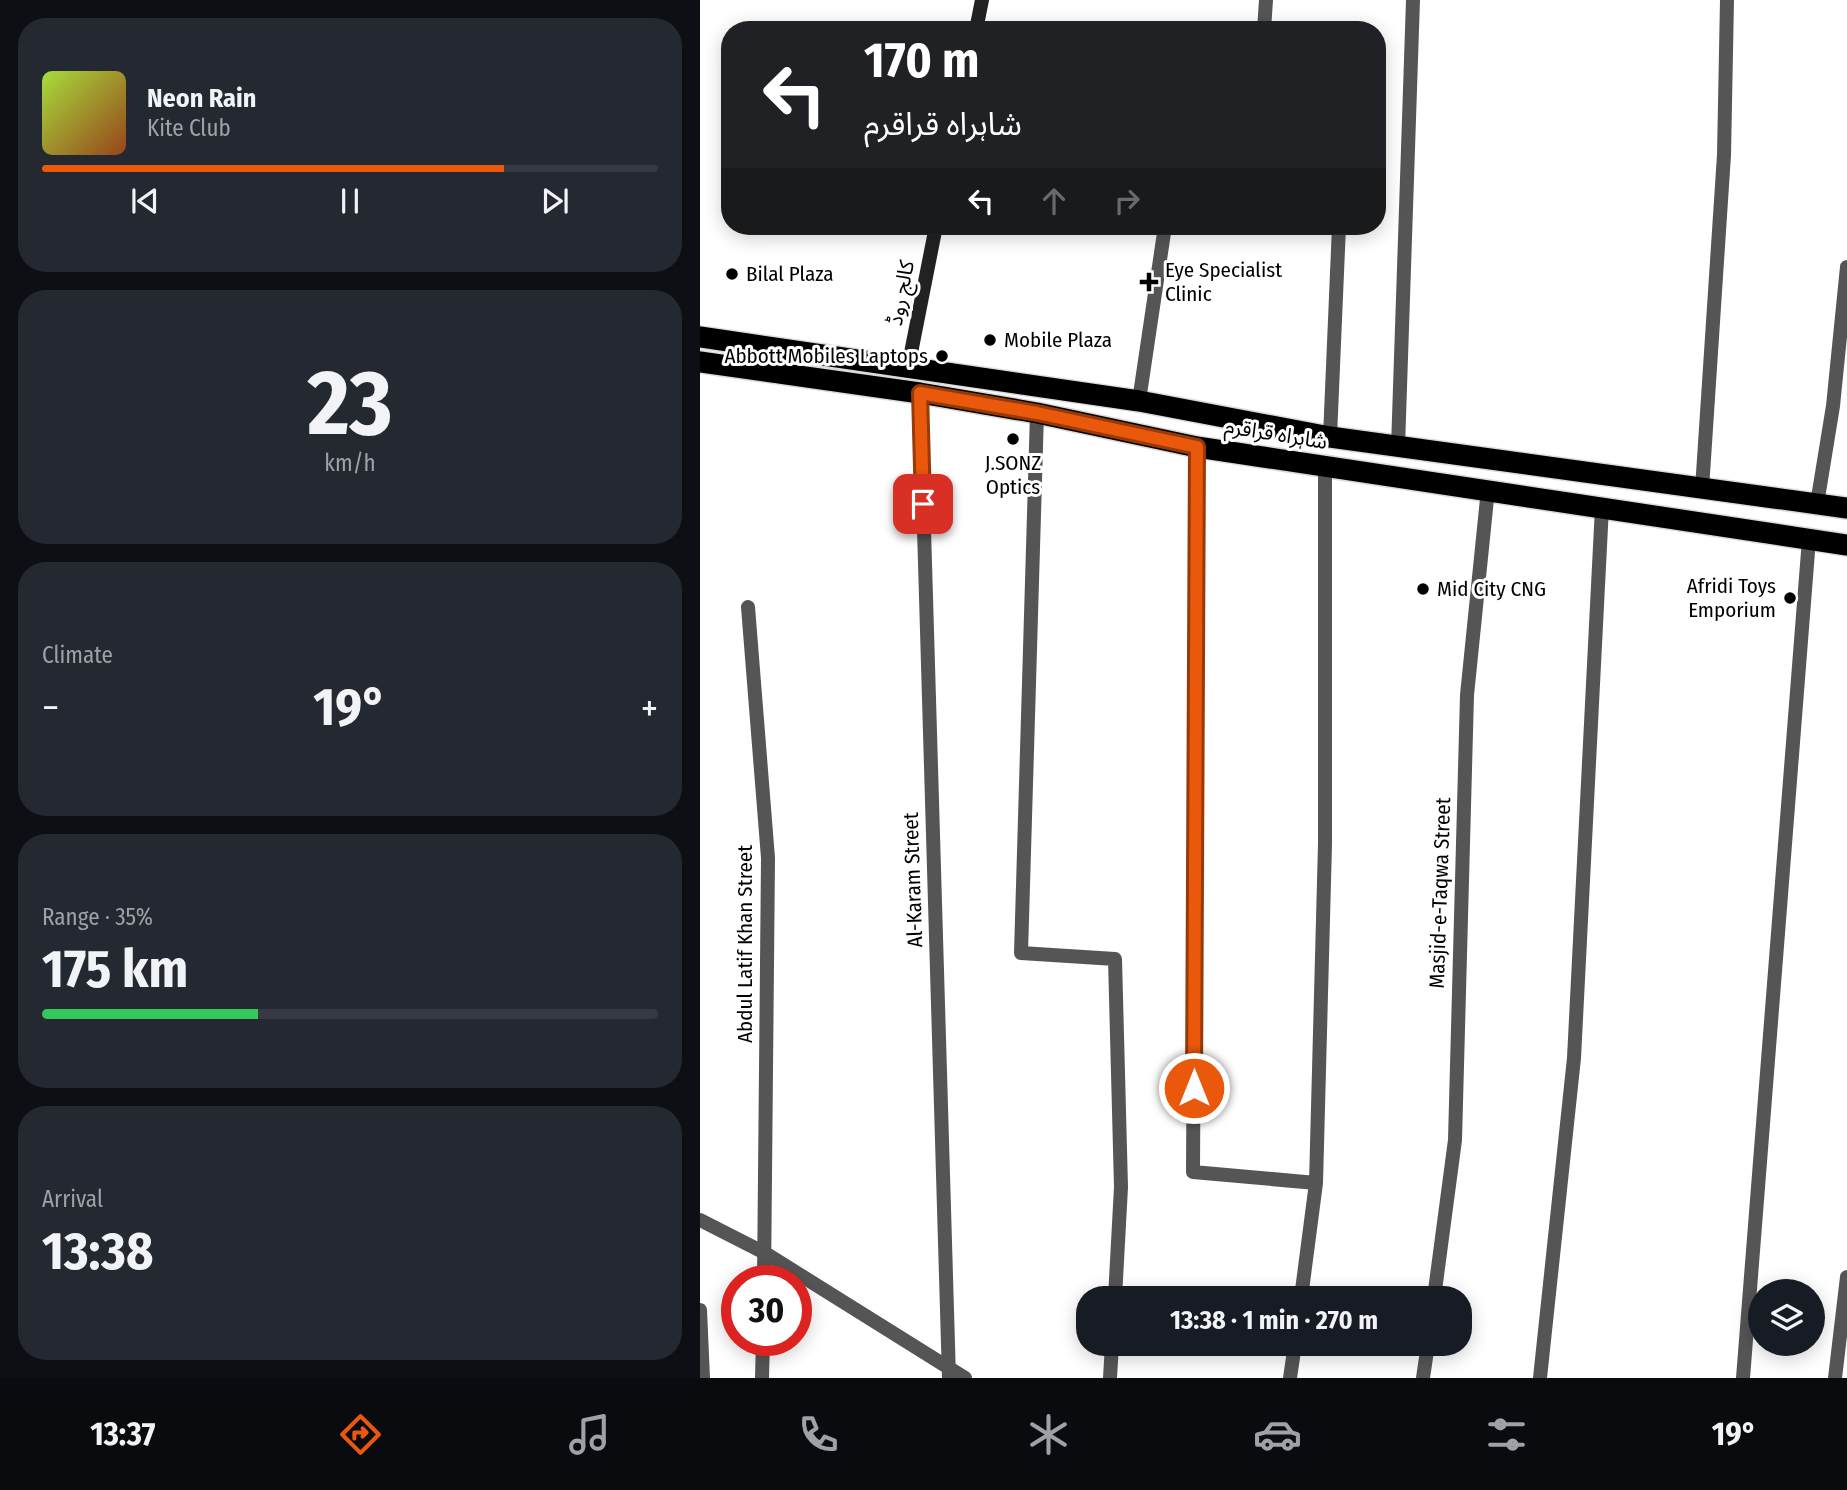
<!DOCTYPE html>
<meta charset="utf-8">
<style>
:root{--surface:#171b24;--page:#242831;--text:#f1f3f6;--muted:#9ea1a6;--line:#363941;--accent:#ea580c}
body{margin:0;font-family:"Fira Sans Condensed","Noto Sans Arabic",sans-serif;background:var(--page);color:var(--text);height:100vh;display:flex;flex-direction:column;font-size:26px;white-space:nowrap}
*{box-sizing:border-box;margin:0}
p{font-size:23px;color:var(--muted)}
.icon{flex:none;width:38px;height:38px;fill:none;stroke:currentColor;stroke-width:2;stroke-linecap:round;stroke-linejoin:round}
.map{position:relative;flex:1;overflow:hidden}
.sheet{display:flex;flex-direction:column;gap:18px;padding:18px;background:#0d0f14;width:700px}
.sheet>*{flex:none}
.top-card{position:absolute;left:21px;top:21px;width:665px;height:214px;border-radius:28px;box-shadow:0 4px 18px #0003;background:#202124;color:#fff;overflow:hidden}
.buttons{position:absolute;left:1048px;top:1279px;display:grid;gap:14px}
.buttons a{display:grid;place-items:center;width:77px;height:77px;border-radius:50%;background:var(--surface);box-shadow:0 4px 18px #0003;font-size:35px}
.speed{position:absolute;left:21px;top:1265px;display:flex;gap:14px;font-size:35px;font-weight:700;text-align:center}
.speed>*{display:grid;place-content:center;width:91px;height:91px;border-radius:50%;background:var(--surface);box-shadow:0 4px 18px #0003;line-height:1}
.speed .limit{border:10px solid #d22;background:#fff;color:#111}
.pin{position:absolute;display:grid;place-items:center;width:60px;height:60px;color:#fff;margin:-30px;border-radius:14px;box-shadow:0 4px 10px #0006}
.me{position:absolute;width:77px;margin:-38px;rotate:0deg;stroke-linejoin:round;filter:drop-shadow(0 0 5px #0008)}
.turn{display:flex;align-items:center;gap:24px;height:147px;padding:0 28px;font-size:32px}
.turn .icon{width:91px;height:91px;stroke-width:2.5}
.turn b{display:block;font-size:49px;line-height:60px}
.lanes{display:flex;align-items:center;height:66px;padding:0 28px;background:#0003;justify-content:center;gap:35px;direction:ltr}
.lanes .off{opacity:.35}
.big{font-size:52px;font-weight:700;line-height:1.1}
.sheet .widget{flex:1;display:flex;flex-direction:column;justify-content:center;gap:10px;min-width:0;padding:0 24px;border-radius:28px;background:var(--page)}
.sheet .dial{align-items:center;gap:0}
.dial b{font-size:91px;line-height:1}
.song{display:flex;align-items:center;gap:21px}
.cover{width:84px;height:84px;border-radius:10px;background:linear-gradient(135deg,hsl(80 70% 55%),hsl(20 70% 35%))}
.played{height:7px;border-radius:4px;background:linear-gradient(90deg,var(--accent) 75%,var(--line) 75%)}
.keys{display:flex;justify-content:space-around;direction:ltr}
.heat{display:flex;justify-content:space-between;align-items:center;font-size:38px;direction:ltr}
.charge{height:10px;border-radius:5px;background:linear-gradient(90deg,#34c759 35%,var(--line) 0)}
.trip{position:absolute;left:376px;top:1286px;width:396px;height:70px;border-radius:28px;background:var(--surface);box-shadow:0 4px 18px #0003;font-weight:700;line-height:70px;text-align:center}
.menu{display:flex;height:112px;justify-content:space-around;align-items:center;background:#090b0e;color:var(--muted)}
.menu .icon{width:49px;height:49px}
.menu .current{color:var(--accent)}
.menu b{font-size:32px;color:var(--text)}
main{display:flex;flex:1;min-height:0}
.map>svg:first-child{display:block}
.lines{fill:none;stroke-linecap:round;stroke-linejoin:round}
.highway-casing{stroke:#dbdbdb;stroke-width:24}
.street{stroke:#555;stroke-width:14}
.secondary{stroke:#222;stroke-width:14}
.highway{stroke:#000;stroke-width:21}
.route-casing{stroke:#983908;stroke-width:18}
.route{stroke:#ea580c;stroke-width:12}
.poi-dot{fill:#000;stroke:#fff;stroke-width:2.5}
.labels{text-anchor:middle;dominant-baseline:central;stroke-width:6;stroke-linejoin:round;paint-order:stroke}
.poi-label{font-size:21px;fill:#000;stroke:#fff;text-anchor:start}
.street-label{font-size:21px;fill:#000;stroke:#fff}
</style>
<main>
<section class="sheet">
<div class="widget">
<div class="song"><i class="cover"></i><div><b>Neon Rain</b><p>Kite Club</p></div></div>
<div class="played"></div>
<div class="keys"><svg class="icon" aria-label="previous" viewBox="0 0 24 24"><path d="M18 5L8 12l10 7zM5 5v14"/></svg><svg class="icon" aria-label="pause" viewBox="0 0 24 24"><path d="M8 5v14M16 5v14"/></svg><svg class="icon" aria-label="next" viewBox="0 0 24 24"><path d="M6 5l10 7-10 7zM19 5v14"/></svg></div>
</div>
<div class="widget dial"><b>23</b><p>km/h</p></div>
<div class="widget"><p>Climate</p>
<div class="heat"><a>−</a><b class="big">19°</b><a>+</a></div>
</div>
<div class="widget"><p>Range · 35%</p><b class="big">175 km</b><div class="charge"></div></div>
<div class="widget"><p>Arrival</p><b class="big">13:38</b></div>
</section>
<div class="map">
<svg width="1147" height="1378" viewBox="0 0 1147 1378">
<rect width="100%" height="100%" fill="#fff"/>
<g class="lines">
<g class="highway-casing">
<path id="highway" d="M0,337L439,401L630,437L1147,508
M0,362L220,393L337,413L497,447L1147,545"/>
</g>
<path class="street" d="M564,30L566,0
M220,393L249,1378
M439,401L465,226
M337,413L321,953L415,959L421,1187L415,1298
M630,437L639,226
M497,447L493,1172L616,1183
M698,447L713,0
M1002,489L1024,155L1027,0
M1117,504L1133,406L1147,267
M48,607L68,858L64,1281
M0,1220L65,1253L265,1378
M601,1298L616,1183L625,844V466
M734,1298L755,1140L767,695L788,489
M0,1310L3,1378
M62,1378L63,1340
M410,1378L412,1344
M590,1378L595,1344
M723,1378L728,1344
M840,1378L874,1058L902,507
M1043,1378L1109,539
M1135,1378L1147,1277"/>
<path class="secondary" d="M276,30L282,0
M208,368L236,226"/>
<use href="#highway" class="highway"/>
</g>
<g class="lines">
<g class="route-casing">
<path id="route" d="M223,504L220,393L337,413L497,447L494,1088"/>
</g>
<use href="#route" class="route"/>
</g>
<g class="poi-dot">
<circle cx="32" cy="274" r="7"/>
<path d="M445.5 271.5h7v7h7v7h-7v7h-7v-7h-7v-7h7z"/>
<circle cx="290" cy="340" r="7"/>
<circle cx="242" cy="356" r="7"/>
<circle cx="313" cy="439" r="7"/>
<circle cx="723" cy="589" r="7"/>
<circle cx="1090" cy="598" r="7"/>
</g>
<g class="labels">
<g class="poi-label">
<text x="465" y="270">Eye Specialist<tspan x="465" dy="24">Clinic</tspan></text>
<text x="46" y="274">Bilal Plaza</text>
<text x="304" y="340">Mobile Plaza</text>
<text x="228" y="356" text-anchor="end">Abbott Mobiles Laptops</text>
<text x="313" y="463" text-anchor="middle">J.SONZ<tspan x="313" dy="24">Optics</tspan></text>
<text x="1076" y="586" text-anchor="end">Afridi Toys<tspan x="1076" dy="24">Emporium</tspan></text>
<text x="737" y="589">Mid City CNG</text>
</g>
<g class="street-label">
<text transform="translate(201 293) rotate(-79)">کالج روڈ</text>
<text transform="translate(576 434) rotate(9)">شاہراہ قراقرم</text>
<text transform="translate(213 880) rotate(-92)">Al-Karam Street</text>
<text transform="translate(740 893) rotate(-88)">Masjid-e-Taqwa Street</text>
<text transform="translate(45 944) rotate(-90)">Abdul Latif Khan Street</text>
</g>
</g>
</svg>
<div class="buttons">
<a><svg class="icon" aria-label="layers" viewBox="0 0 24 24"><path d="M12 4l9 5-9 5-9-5zM3 14l9 5 9-5"/></svg></a>
</div>
<div class="speed"><div class="limit">30</div></div>
<div class="pin" style="left:223px;top:504px;background:#d93025"><svg class="icon" aria-label="arrive" viewBox="0 0 24 24"><path d="M6 21V4h12l-3 4 3 4H6"/></svg></div>
<svg class="me" style="left:494px;top:1088px" viewBox="-20 -20 40 40"><circle r="17" fill="#ea580c" stroke="#fff" stroke-width="3"/><path d="M0-11L8 9 0 5-8 9z" fill="#fff"/></svg>
<div class="trip">13:38 · 1 min · 270 m</div>
<div class="top-card">
<div class="turn"><svg class="icon" aria-label="left" viewBox="0 0 24 24"><path d="M17 20v-9H6M10 6l-5 5 5 5"/></svg><div><b>170 m</b>شاہراہ قراقرم</div></div>
<div class="lanes"><svg class="icon" aria-label="left" viewBox="0 0 24 24"><path d="M17 20v-9H6M10 6l-5 5 5 5"/></svg><svg class="icon off" aria-label="ahead" viewBox="0 0 24 24"><path d="M12 20V5M6 11l6-6 6 6"/></svg><svg class="icon off" aria-label="right" viewBox="0 0 24 24"><path d="M7 20v-9h11M14 6l5 5-5 5"/></svg></div>
</div>
</div>
</main>
<nav class="menu">
<b>13:37</b>
<svg class="icon current" aria-label="directions" viewBox="0 0 24 24"><path d="M12 3l9 9-9 9-9-9zM9 14v-3h6M13 9l2 2-2 2"/></svg>
<svg class="icon" aria-label="music" viewBox="0 0 24 24"><path d="M9 18V5l10-2v13"/><circle cx="6" cy="18" r="3"/><circle cx="16" cy="16" r="3"/></svg>
<svg class="icon" aria-label="phone" viewBox="0 0 24 24"><path d="M5 4h4l2 5-3 2q2 4 5 5l2-3 5 2v4C11 20 4 13 5 4z"/></svg>
<svg class="icon" aria-label="climate" viewBox="0 0 24 24"><path d="M12 3v18M4 7l16 10M4 17L20 7"/></svg>
<svg class="icon" aria-label="car" viewBox="0 0 24 24"><path d="M5 17H2v-5l4-1 3-4h7l3 4 3 1v5h-3M9 17h6M6 11h13"/><circle cx="7" cy="17" r="2"/><circle cx="17" cy="17" r="2"/></svg>
<svg class="icon" aria-label="filters" viewBox="0 0 24 24"><path d="M4 7h16M4 17h16"/><circle cx="9" cy="7" r="2"/><circle cx="15" cy="17" r="2"/></svg>
<b>19°</b>
</nav>
